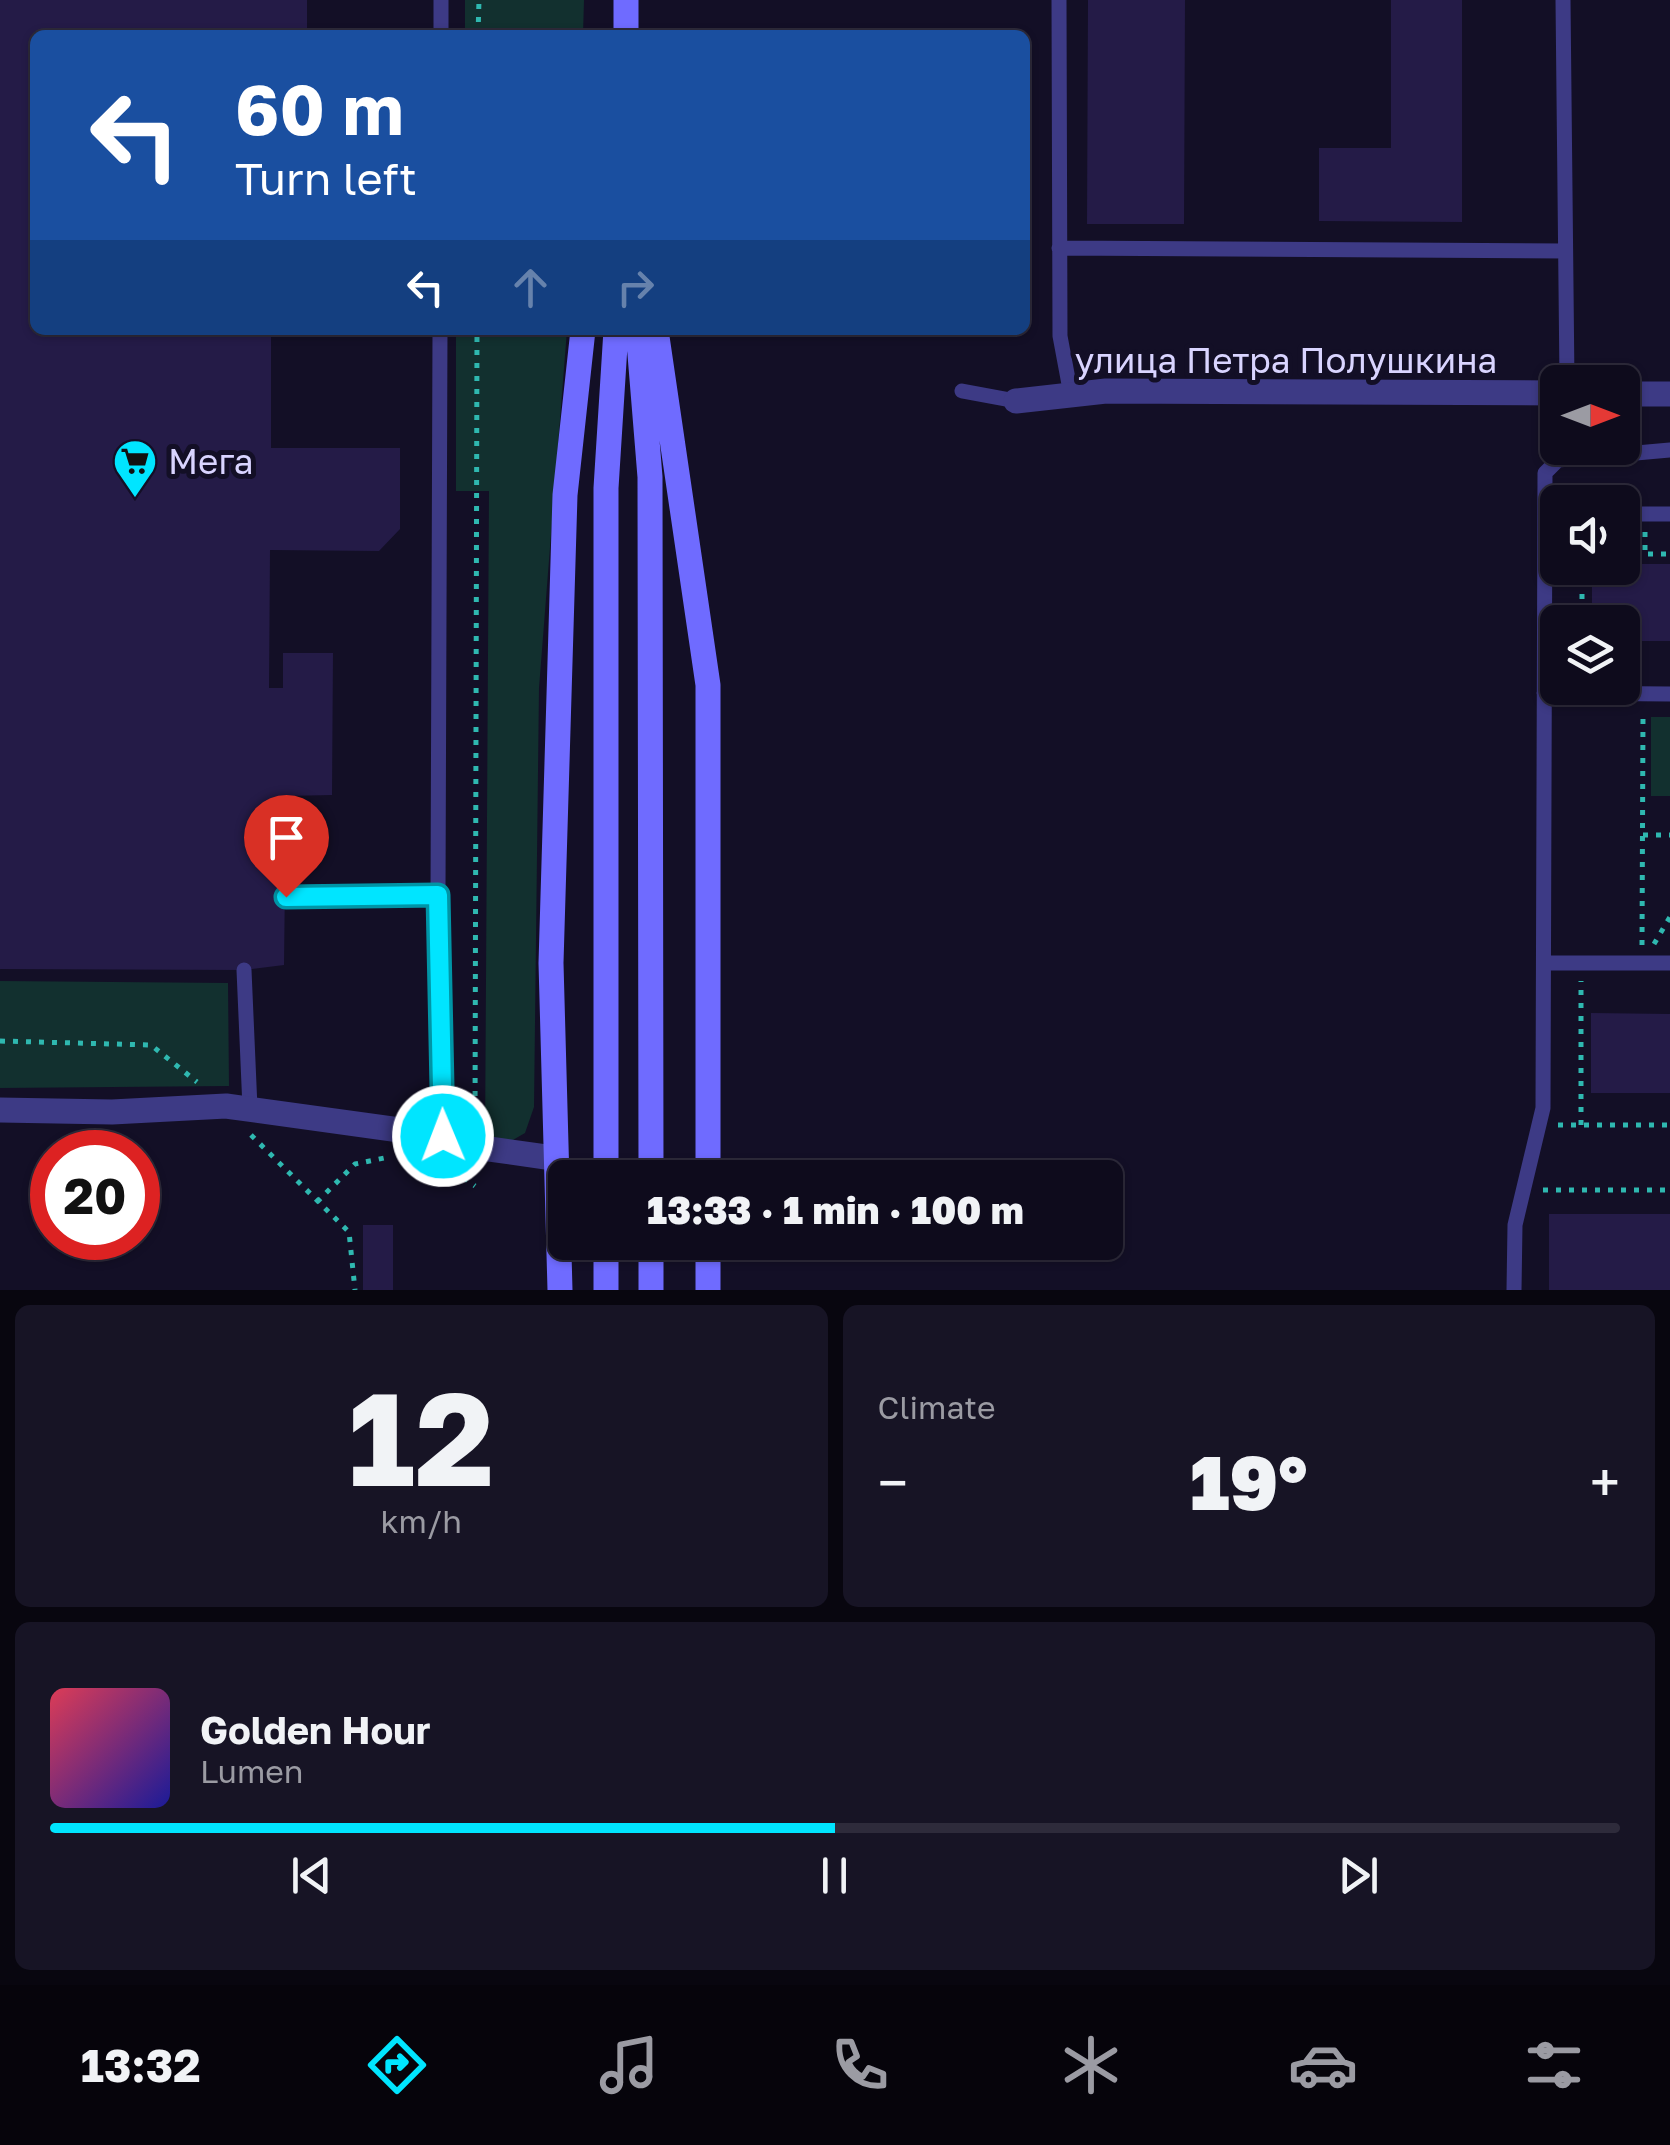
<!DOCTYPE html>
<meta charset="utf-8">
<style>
:root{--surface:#0e0b1c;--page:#171425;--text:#f1f3f6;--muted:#9b9ba3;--line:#2e2b3b;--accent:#00e5ff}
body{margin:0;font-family:"Golos Text",sans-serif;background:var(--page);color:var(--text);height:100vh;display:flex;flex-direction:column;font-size:38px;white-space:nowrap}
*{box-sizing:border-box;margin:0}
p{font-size:32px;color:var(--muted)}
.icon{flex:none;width:55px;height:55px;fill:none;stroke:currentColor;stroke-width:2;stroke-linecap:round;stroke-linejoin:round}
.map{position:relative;height:1290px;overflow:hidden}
.details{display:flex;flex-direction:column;gap:15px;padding:15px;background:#08060f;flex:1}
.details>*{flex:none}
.banner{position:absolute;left:30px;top:30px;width:1000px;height:305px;border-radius:15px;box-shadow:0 2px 8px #0004,0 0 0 2px var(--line);background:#1a4fa0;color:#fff;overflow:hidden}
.needle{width:65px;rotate:90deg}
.buttons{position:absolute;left:1540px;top:365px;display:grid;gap:20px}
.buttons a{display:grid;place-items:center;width:100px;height:100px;border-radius:15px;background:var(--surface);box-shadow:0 2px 8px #0004,0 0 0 2px var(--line);font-size:50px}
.speed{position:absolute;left:30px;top:1130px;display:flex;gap:20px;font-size:50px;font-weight:700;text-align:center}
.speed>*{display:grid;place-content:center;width:130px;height:130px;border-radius:50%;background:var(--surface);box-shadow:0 2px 8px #0004,0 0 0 2px var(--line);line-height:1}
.speed .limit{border:15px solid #d22;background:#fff;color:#111}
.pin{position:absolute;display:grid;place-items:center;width:85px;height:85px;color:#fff;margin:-102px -42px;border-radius:50% 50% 50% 0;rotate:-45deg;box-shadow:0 0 10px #0007}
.pin .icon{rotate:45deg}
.me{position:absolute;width:110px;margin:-55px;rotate:359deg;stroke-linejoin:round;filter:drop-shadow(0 0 8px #0008)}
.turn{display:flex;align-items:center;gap:35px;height:210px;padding:0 40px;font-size:45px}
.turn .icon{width:130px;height:130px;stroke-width:2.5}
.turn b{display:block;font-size:70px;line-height:85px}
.lanes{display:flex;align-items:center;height:95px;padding:0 40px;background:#0003;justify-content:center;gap:50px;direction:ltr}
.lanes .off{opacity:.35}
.big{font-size:75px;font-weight:800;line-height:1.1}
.details .card{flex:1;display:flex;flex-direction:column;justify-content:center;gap:15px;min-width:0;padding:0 35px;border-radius:15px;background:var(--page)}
.details .dial{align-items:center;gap:0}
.dial b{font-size:130px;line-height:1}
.song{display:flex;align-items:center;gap:30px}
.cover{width:120px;height:120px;border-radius:15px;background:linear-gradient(135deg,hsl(350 70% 55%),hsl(240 70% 35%))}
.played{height:10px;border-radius:5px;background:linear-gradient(90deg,var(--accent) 50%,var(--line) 50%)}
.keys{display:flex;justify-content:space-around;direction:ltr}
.heat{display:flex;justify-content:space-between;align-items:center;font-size:55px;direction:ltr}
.details .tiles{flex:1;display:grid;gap:15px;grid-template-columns:1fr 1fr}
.card:last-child{grid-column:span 2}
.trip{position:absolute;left:548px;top:1160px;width:575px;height:100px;border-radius:15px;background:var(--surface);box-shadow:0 2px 8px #0004,0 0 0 2px var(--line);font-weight:800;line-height:100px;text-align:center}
.tabs{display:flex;height:160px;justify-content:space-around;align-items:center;background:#06040b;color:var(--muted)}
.tabs .icon{width:70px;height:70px}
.tabs .current{color:var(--accent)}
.tabs b{font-size:45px;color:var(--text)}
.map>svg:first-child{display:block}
.green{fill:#12302f}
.building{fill:#241b47}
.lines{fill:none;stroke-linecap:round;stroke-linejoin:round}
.path{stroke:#2fb8b0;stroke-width:5;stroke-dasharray:5 8;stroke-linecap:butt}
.lane{stroke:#3d3a85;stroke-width:15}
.street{stroke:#3d3a85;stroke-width:25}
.secondary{stroke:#6f6bff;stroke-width:25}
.route-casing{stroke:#0095a6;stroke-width:25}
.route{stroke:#00e5ff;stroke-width:18}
.labels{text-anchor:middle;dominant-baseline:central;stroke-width:10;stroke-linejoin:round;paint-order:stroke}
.street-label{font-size:35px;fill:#d9d4ff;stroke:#130f26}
.poi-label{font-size:35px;fill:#d9d4ff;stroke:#130f26;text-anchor:start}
</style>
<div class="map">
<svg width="1670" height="1290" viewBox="0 0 1670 1290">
<rect width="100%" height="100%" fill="#130f26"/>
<path class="green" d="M465,0H584L583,35H465Z
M456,330H567L539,688L534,1107L525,1133L499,1148L485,1143L489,491H456Z
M1651,717H1670V796H1651Z
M0,981L228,983L229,1086L0,1088Z"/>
<path class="building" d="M0,0H307V35H35V330H271V448H400V529L379,551L270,550L269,688H283V653H333L332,795L286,796L284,965L244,970L0,969Z
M1088,0H1185L1184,224H1087Z
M1391,0H1462V222L1319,221V148H1391Z
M1622,564H1670V641H1622V622H1592V568H1622Z
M1591,1013L1670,1014V1093H1591Z
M1549,1214H1670V1290H1549Z
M363,1225H393V1290H363Z"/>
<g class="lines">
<path class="path" d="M478,35L479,0
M1645,532V554
M1622,554H1670
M1582,568V622
M1643,835H1670
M1654,944L1670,917
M1642,945L1643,716
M0,1041L151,1045L197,1082
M475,1122L477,330
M1558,1125H1670
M1581,1125V981
M251,1135L349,1232L355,1290
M453,1170L475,1186
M1543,1190H1670
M317,1202L355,1164L389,1157"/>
<path class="lane" d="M1059,0L1060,336L1071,395
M1563,0L1567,382
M441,35V0
M1059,248L1564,251
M440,330L438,895L443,1136
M962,391L1016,401
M1622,514H1670
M1544,693L1670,694
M285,897L438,895
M1544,963H1670
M244,970L250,1108
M1514,1290L1515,1225L1543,1108L1545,473L1558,460L1670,450"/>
<path class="street" d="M1622,394H1670
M1016,401L1106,391L1558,393
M0,1110L112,1112L226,1106L443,1136L475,1147L553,1158"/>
<path class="secondary" d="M626,35V0
M638,330L650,477L651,1178
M656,330L708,685V1178
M606,1178V488L616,330
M708,1242V1290
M560,1290L551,963L565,495L583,330
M606,1290V1242
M651,1290V1242"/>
</g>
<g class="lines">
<g class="route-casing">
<path id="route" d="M286,897L438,895L443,1136"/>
</g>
<use href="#route" class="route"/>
</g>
<defs>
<g id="supermarket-pin" transform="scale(2.25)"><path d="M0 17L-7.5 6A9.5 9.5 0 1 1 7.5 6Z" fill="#00e5ff" stroke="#130f26"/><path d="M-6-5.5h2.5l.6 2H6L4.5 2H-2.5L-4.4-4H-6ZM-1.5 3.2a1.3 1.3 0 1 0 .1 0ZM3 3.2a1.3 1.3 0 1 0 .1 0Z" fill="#111"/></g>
</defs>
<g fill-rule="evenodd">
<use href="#supermarket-pin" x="135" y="461"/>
</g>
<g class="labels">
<g class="street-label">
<text x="1286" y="360">улица Петра Полушкина</text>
</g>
<g class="poi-label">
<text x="168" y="461">Мега</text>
</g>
</g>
</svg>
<div class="buttons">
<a><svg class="needle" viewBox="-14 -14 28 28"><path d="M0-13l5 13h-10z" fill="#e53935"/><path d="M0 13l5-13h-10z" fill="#9b9ba3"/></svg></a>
<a><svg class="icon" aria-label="sound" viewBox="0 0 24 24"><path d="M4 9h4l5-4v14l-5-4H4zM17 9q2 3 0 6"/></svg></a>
<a><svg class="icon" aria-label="layers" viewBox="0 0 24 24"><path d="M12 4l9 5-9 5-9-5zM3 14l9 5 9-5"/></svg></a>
</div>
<div class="speed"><div class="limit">20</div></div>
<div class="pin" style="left:286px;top:897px;background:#d93025"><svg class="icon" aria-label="arrive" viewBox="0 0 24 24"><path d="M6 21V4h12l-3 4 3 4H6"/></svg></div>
<svg class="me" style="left:443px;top:1136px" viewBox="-20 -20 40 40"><circle r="17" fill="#00e5ff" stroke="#fff" stroke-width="3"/><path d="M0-11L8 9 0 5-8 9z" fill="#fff"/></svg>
<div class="trip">13:33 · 1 min · 100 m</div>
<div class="banner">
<div class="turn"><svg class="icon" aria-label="left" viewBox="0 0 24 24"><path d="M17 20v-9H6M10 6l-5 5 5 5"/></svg><div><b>60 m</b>Turn left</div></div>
<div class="lanes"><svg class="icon" aria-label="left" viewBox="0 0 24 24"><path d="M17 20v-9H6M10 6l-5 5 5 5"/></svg><svg class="icon off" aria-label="ahead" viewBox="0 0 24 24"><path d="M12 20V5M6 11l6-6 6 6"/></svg><svg class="icon off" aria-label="right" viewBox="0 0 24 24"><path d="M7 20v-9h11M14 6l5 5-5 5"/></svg></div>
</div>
</div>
<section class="details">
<div class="tiles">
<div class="card dial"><b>12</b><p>km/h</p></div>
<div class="card"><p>Climate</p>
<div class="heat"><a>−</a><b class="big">19°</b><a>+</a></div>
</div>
<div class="card">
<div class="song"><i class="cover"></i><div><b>Golden Hour</b><p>Lumen</p></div></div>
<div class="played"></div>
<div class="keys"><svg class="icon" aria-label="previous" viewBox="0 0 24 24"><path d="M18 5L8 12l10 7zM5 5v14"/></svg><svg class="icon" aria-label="pause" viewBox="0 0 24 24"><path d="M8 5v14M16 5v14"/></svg><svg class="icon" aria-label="next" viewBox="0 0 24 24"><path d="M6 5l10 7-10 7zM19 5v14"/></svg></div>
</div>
</div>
</section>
<nav class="tabs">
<b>13:32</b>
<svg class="icon current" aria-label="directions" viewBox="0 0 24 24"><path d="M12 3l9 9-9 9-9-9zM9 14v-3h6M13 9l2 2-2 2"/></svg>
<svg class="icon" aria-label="music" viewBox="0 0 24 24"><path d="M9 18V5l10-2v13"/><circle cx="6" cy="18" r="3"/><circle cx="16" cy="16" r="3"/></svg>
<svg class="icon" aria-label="phone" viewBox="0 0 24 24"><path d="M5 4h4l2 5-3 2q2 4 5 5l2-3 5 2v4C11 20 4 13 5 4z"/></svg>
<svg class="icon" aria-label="climate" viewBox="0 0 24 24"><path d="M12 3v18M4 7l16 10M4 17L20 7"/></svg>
<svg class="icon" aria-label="car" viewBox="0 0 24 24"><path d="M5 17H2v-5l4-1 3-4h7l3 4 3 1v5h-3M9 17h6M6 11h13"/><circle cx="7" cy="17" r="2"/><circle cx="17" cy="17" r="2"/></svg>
<svg class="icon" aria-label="filters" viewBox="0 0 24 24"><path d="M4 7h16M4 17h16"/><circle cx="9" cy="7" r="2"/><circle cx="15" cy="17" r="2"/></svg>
</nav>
